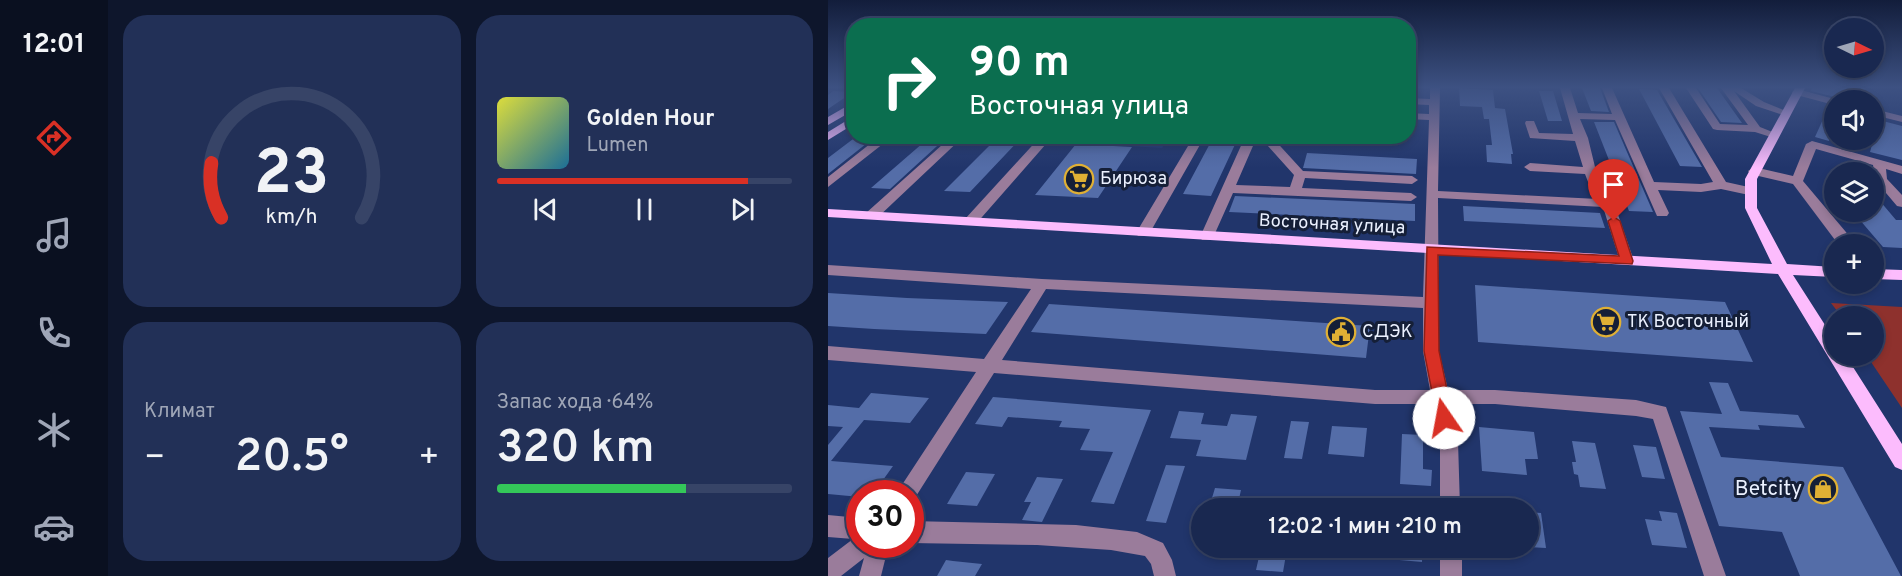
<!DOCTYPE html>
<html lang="ru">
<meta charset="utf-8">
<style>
:root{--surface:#192850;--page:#223057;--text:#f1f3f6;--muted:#9fa6b7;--line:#374467;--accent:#d93025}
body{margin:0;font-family:Overpass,sans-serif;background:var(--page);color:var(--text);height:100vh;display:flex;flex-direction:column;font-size:22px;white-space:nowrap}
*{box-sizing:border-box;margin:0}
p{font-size:20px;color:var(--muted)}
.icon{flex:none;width:33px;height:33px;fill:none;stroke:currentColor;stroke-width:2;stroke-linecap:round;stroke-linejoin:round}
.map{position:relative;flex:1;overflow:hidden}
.details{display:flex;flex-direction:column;gap:15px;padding:15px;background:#0e162c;width:720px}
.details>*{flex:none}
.top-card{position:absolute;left:18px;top:18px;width:570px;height:126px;border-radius:24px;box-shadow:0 3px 9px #0003,0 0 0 2px var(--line);background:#0b6e4f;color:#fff;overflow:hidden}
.needle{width:39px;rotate:95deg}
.controls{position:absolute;left:996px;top:18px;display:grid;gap:12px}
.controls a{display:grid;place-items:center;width:60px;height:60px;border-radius:50%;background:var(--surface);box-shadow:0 3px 9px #0003,0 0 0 2px var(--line);font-size:30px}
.speed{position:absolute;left:18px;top:480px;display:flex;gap:12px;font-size:30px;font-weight:700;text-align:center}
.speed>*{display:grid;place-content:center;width:78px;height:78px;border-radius:50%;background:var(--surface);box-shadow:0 3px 9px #0003,0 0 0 2px var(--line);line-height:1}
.speed .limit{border:9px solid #d22;background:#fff;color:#111}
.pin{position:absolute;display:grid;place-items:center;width:51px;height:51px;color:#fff;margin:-62px -26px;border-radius:50% 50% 50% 0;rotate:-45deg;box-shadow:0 0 6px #0007}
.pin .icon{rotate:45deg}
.me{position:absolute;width:66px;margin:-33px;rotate:348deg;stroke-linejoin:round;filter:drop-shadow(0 0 4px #0008)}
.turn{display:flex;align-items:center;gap:21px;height:126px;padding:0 24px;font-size:27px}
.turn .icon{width:78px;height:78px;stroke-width:2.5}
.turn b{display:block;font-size:42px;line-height:51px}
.big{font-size:45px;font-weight:600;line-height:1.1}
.details .card{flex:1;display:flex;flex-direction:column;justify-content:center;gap:9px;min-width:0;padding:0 21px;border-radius:24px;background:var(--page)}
.details .dial{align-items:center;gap:0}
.dial svg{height:156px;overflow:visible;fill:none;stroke:var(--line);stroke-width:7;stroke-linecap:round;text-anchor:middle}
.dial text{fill:var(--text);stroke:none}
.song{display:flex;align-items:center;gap:18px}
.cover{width:72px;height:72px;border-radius:9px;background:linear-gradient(135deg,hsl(60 70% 55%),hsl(200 70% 35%))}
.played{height:6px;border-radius:3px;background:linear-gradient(90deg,var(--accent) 85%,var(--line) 85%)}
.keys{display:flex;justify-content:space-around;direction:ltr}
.heat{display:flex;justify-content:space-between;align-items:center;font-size:33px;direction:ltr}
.charge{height:9px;border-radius:4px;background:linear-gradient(90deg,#34c759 64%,var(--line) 0)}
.details .tiles{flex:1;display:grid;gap:15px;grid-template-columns:repeat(2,1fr)}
.trip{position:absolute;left:363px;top:498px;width:348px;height:60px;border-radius:30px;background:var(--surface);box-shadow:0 3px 9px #0003,0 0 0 2px var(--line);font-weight:600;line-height:60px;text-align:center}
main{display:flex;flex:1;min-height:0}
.menu{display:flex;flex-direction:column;width:108px;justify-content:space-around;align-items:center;background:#0a1020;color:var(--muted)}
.menu .icon{width:42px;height:42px}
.menu .on{color:var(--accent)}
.menu b{font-size:27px;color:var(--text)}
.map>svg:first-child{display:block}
.built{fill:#253c79}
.green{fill:#8e312d}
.building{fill:#546da8}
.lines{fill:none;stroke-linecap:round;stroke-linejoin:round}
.minor{fill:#9a7c9b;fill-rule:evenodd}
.major{fill:#fcbcfd;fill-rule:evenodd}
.route{fill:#d93025;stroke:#8d1f18;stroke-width:1.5}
.labels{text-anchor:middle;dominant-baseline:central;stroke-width:6;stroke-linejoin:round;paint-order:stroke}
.poi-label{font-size:18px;fill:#ebf1ff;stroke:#151f37;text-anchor:start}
.street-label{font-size:18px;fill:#ebf1ff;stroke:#151f37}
.near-poi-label{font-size:21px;fill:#ebf1ff;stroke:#151f37;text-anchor:end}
</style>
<main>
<nav class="menu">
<b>12:01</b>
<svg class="icon on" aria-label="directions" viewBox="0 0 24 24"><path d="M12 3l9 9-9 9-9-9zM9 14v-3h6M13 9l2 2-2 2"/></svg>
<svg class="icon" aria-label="music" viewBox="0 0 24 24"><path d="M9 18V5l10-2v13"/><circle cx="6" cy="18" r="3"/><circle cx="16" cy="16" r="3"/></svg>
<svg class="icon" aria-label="phone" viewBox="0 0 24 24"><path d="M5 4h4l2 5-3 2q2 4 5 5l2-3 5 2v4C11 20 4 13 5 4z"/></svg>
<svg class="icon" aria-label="climate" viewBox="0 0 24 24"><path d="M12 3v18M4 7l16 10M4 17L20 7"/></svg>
<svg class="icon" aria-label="car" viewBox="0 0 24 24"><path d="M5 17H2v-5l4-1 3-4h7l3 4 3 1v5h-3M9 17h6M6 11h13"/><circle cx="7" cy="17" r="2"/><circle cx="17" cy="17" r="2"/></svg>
</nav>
<section class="details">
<div class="tiles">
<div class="card dial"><svg viewBox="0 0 100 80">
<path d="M14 69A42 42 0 1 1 86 69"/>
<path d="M14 69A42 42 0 0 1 9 41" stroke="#d93025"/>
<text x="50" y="56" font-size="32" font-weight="700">23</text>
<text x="50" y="72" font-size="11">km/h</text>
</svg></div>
<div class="card">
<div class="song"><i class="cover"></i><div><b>Golden Hour</b><p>Lumen</p></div></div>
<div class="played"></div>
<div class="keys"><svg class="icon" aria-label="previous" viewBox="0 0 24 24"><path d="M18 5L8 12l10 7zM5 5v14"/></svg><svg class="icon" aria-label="pause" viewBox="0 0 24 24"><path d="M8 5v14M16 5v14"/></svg><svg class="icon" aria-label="next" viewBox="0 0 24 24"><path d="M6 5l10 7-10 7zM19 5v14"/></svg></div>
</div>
<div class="card"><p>Климат</p>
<div class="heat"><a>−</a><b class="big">20.5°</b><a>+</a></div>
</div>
<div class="card"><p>Запас хода · 64%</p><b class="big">320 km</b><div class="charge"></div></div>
</div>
</section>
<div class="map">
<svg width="1074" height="576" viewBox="0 0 1074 576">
<rect width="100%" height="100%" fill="#21356b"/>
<path class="built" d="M233,137V136L342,137L334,148L228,142Z"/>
<path class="green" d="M1003,303L1074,307V408L1039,356H1046V316H1013Z"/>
<path class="building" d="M631,88L665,90L667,108L677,109L685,154H683L684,164L659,162L658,145H664L661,119H656L654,107L632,106Z
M754,88H772L781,112L763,111Z
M870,88H889L914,123L893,122Z
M984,88H1037L1033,100H1012L1011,98L983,91Z
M811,89L829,90L874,167L852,166Z
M5,91L25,92L0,109V95Z
M711,91H725L734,121H720Z
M1001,106L1006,107V122L1001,141L987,137Z
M1051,120L1074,126V160L1042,152Z
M766,122H786L825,212L801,211Z
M29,136H48L0,174V158Z
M103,136H120L62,189L43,188Z
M171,136H195L142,192L116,191Z
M386,136H411L383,196L355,194Z
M248,144L304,147L270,198L207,195Z
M479,153L589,159L588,174L475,168Z
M1046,194L1068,220H1074V248L1055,247L1025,212H1046Z
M407,196L587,204V221L401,212Z
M635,206L772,213L777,228L636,221Z
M647,285L897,302L925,362L650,342Z
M0,293L79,298L180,302L158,334L46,329L0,326Z
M221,304L542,326L538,358L203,332Z
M881,382L900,383L912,411L970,415L977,428L930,425L932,430L881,427L893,457L1015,467L1073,576H972L954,532L891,526L852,411L894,414Z
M43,393L101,398L82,423L36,420L3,461L65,466L45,494H32V497L0,494V445L15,427L0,426V405L31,408Z
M165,397L323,410L286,504L263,502L285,452L252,450L262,429L231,427L234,421L180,417L174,427L147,424Z
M351,411L376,413L373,424L399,426L403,414L429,416L418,460L368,456L373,440L342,438Z
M463,421L481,422L474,459L456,458Z
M504,426L539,428L536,457L500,454Z
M651,427L706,432L710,459H697L699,475L654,471Z
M574,434L595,435V469L604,470L603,486L572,484Z
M744,441L767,443L778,489L752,487L750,475L746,474L744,462H748Z
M805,445L828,447L837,479L814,477Z
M338,465L357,466L338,523L318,521Z
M138,472L167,474L149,506L119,504Z
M209,477L235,479L214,522L194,520L203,502H196Z
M387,488L413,490L409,508H381Z
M831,511L849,513L859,548L824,545L817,519L834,521Z
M700,512L713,513L718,548L700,547Z
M433,548L459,549L455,572L428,570Z
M561,548H594V562L560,559Z
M118,560L125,561L154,564L147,576H109Z"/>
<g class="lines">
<path class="minor" d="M602,88H612L610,191L770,199L762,187L757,174L702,171L696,167L702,163L755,167L747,141L702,138L697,123L698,121H706L711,133L745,134L732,88H742L750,113L784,114L774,88H784L826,182L873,184L885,182L831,88H841L898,182L925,188L927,191L921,195L893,189L873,192L830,190L841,213L839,216H829L787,120L752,119L760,138L768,171L774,186L786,203L806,261L804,264H794L792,261L775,207L610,198L611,351L620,390H667L808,400L838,407L898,576H876L825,419L808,416L667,404H623L630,441L632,508H612V441L605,404H547L166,373L85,501L82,502V494H68L148,372L0,360V346L156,359L203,289L0,275V265L214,279L595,297L601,120L580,119V113L601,114V105L580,104V98L602,99ZM218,289L595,308V351L602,390H547L174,360Z
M858,88H868L892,124L920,125L893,88H913L936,102L963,113L958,116L928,106L906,91L932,127L952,135L946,138L927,132L889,130L885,129Z
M969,89L1010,100H1006V105L965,94L964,92Z
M1046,109L1074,116V122L1046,115Z
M52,136H65L0,187V177Z
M124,136H136L48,219H38L36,216L38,213Z
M213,136H225L147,225H137L135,222L137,219Z
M366,136H377L320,236H310L308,233Z
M425,136L428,139L408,185L462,187L466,175L431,136H443L475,171L584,176L590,180L584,184L477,178L474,188L583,193L589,197L583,201L405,193L384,240H374L372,237L416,139L418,137Z
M984,141L1074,166V174L1058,169L1059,179L1074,195V207L1069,206L1047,180L1045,165L988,149L975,181L1028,244H1013L1007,240L965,184L922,174L920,171L926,167L965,176L978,144Z
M0,515L32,518V544H61L53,576H31L36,558L13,576H0V558L25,539L0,537Z
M82,521L248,525L309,532L335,543L344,560L348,576H326L323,564L317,556L283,550L209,545L82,543Z
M612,548H634V576H612Z"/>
<path class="major" d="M967,88H977L929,179V208L959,264L1006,267V277L965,275L1006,339V356H1018L1074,444V470L1067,467L950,274L0,217V209L944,264L917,208V179Z
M26,102V110L0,125V117Z
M26,116V124L0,140V132Z
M1046,269L1074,270V280L1046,279Z"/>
</g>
<linearGradient id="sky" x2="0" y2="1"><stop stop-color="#121d3b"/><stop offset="0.52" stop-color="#3d5182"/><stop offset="1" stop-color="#3d5182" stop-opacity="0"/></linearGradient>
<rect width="1074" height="168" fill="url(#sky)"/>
<path class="route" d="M786,217L792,221L805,261L804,264L610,255L611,351L625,418L622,423L616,425L610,423L596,351L599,247L791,256L780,221Z"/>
<defs>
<g id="supermarket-ring" transform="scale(1.5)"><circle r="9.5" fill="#151f37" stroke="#e0b034" stroke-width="1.5"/><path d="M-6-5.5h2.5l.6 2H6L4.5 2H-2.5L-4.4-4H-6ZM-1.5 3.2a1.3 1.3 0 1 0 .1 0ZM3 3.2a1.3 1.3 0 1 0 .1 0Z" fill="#e0b034"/></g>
<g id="civic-ring" transform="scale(1.5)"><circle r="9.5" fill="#151f37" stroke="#e0b034" stroke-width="1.5"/><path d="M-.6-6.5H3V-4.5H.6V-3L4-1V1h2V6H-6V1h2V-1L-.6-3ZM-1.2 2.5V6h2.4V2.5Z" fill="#e0b034"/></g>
<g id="shop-ring" transform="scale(1.5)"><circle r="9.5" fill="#151f37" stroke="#e0b034" stroke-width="1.5"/><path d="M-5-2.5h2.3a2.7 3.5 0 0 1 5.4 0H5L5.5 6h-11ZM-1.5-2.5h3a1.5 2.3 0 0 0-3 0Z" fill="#e0b034"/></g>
</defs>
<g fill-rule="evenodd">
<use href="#supermarket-ring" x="251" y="179"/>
<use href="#supermarket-ring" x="778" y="322"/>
<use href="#civic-ring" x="513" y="332"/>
<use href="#shop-ring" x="995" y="489"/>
</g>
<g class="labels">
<g class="poi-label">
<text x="272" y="179">Бирюза</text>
<text x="799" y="322">ТК Восточный</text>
<text x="534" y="332">СДЭК</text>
</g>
<g class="street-label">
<text transform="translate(504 225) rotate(3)">Восточная улица</text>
</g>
<g class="near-poi-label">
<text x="974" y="489">Betcity</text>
</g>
</g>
</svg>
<div class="controls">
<a><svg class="needle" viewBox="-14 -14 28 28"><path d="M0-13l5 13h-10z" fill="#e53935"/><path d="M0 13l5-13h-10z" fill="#9fa6b7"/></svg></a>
<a><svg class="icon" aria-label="sound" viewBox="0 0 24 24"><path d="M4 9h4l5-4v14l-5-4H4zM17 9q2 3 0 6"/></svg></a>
<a><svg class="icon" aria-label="layers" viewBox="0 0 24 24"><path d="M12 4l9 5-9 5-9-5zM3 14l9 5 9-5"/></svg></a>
<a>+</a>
<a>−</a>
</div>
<div class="speed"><div class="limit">30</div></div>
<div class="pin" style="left:786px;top:221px;background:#d93025"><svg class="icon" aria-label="arrive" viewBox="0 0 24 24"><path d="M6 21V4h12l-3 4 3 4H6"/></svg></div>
<svg class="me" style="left:616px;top:418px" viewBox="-20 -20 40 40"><circle r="19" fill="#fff"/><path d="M0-13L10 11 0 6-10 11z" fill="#d93025"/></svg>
<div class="trip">12:02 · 1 мин · 210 m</div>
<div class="top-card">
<div class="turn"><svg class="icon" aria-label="right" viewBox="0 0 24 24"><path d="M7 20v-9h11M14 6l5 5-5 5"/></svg><div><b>90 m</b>Восточная улица</div></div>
</div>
</div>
</main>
